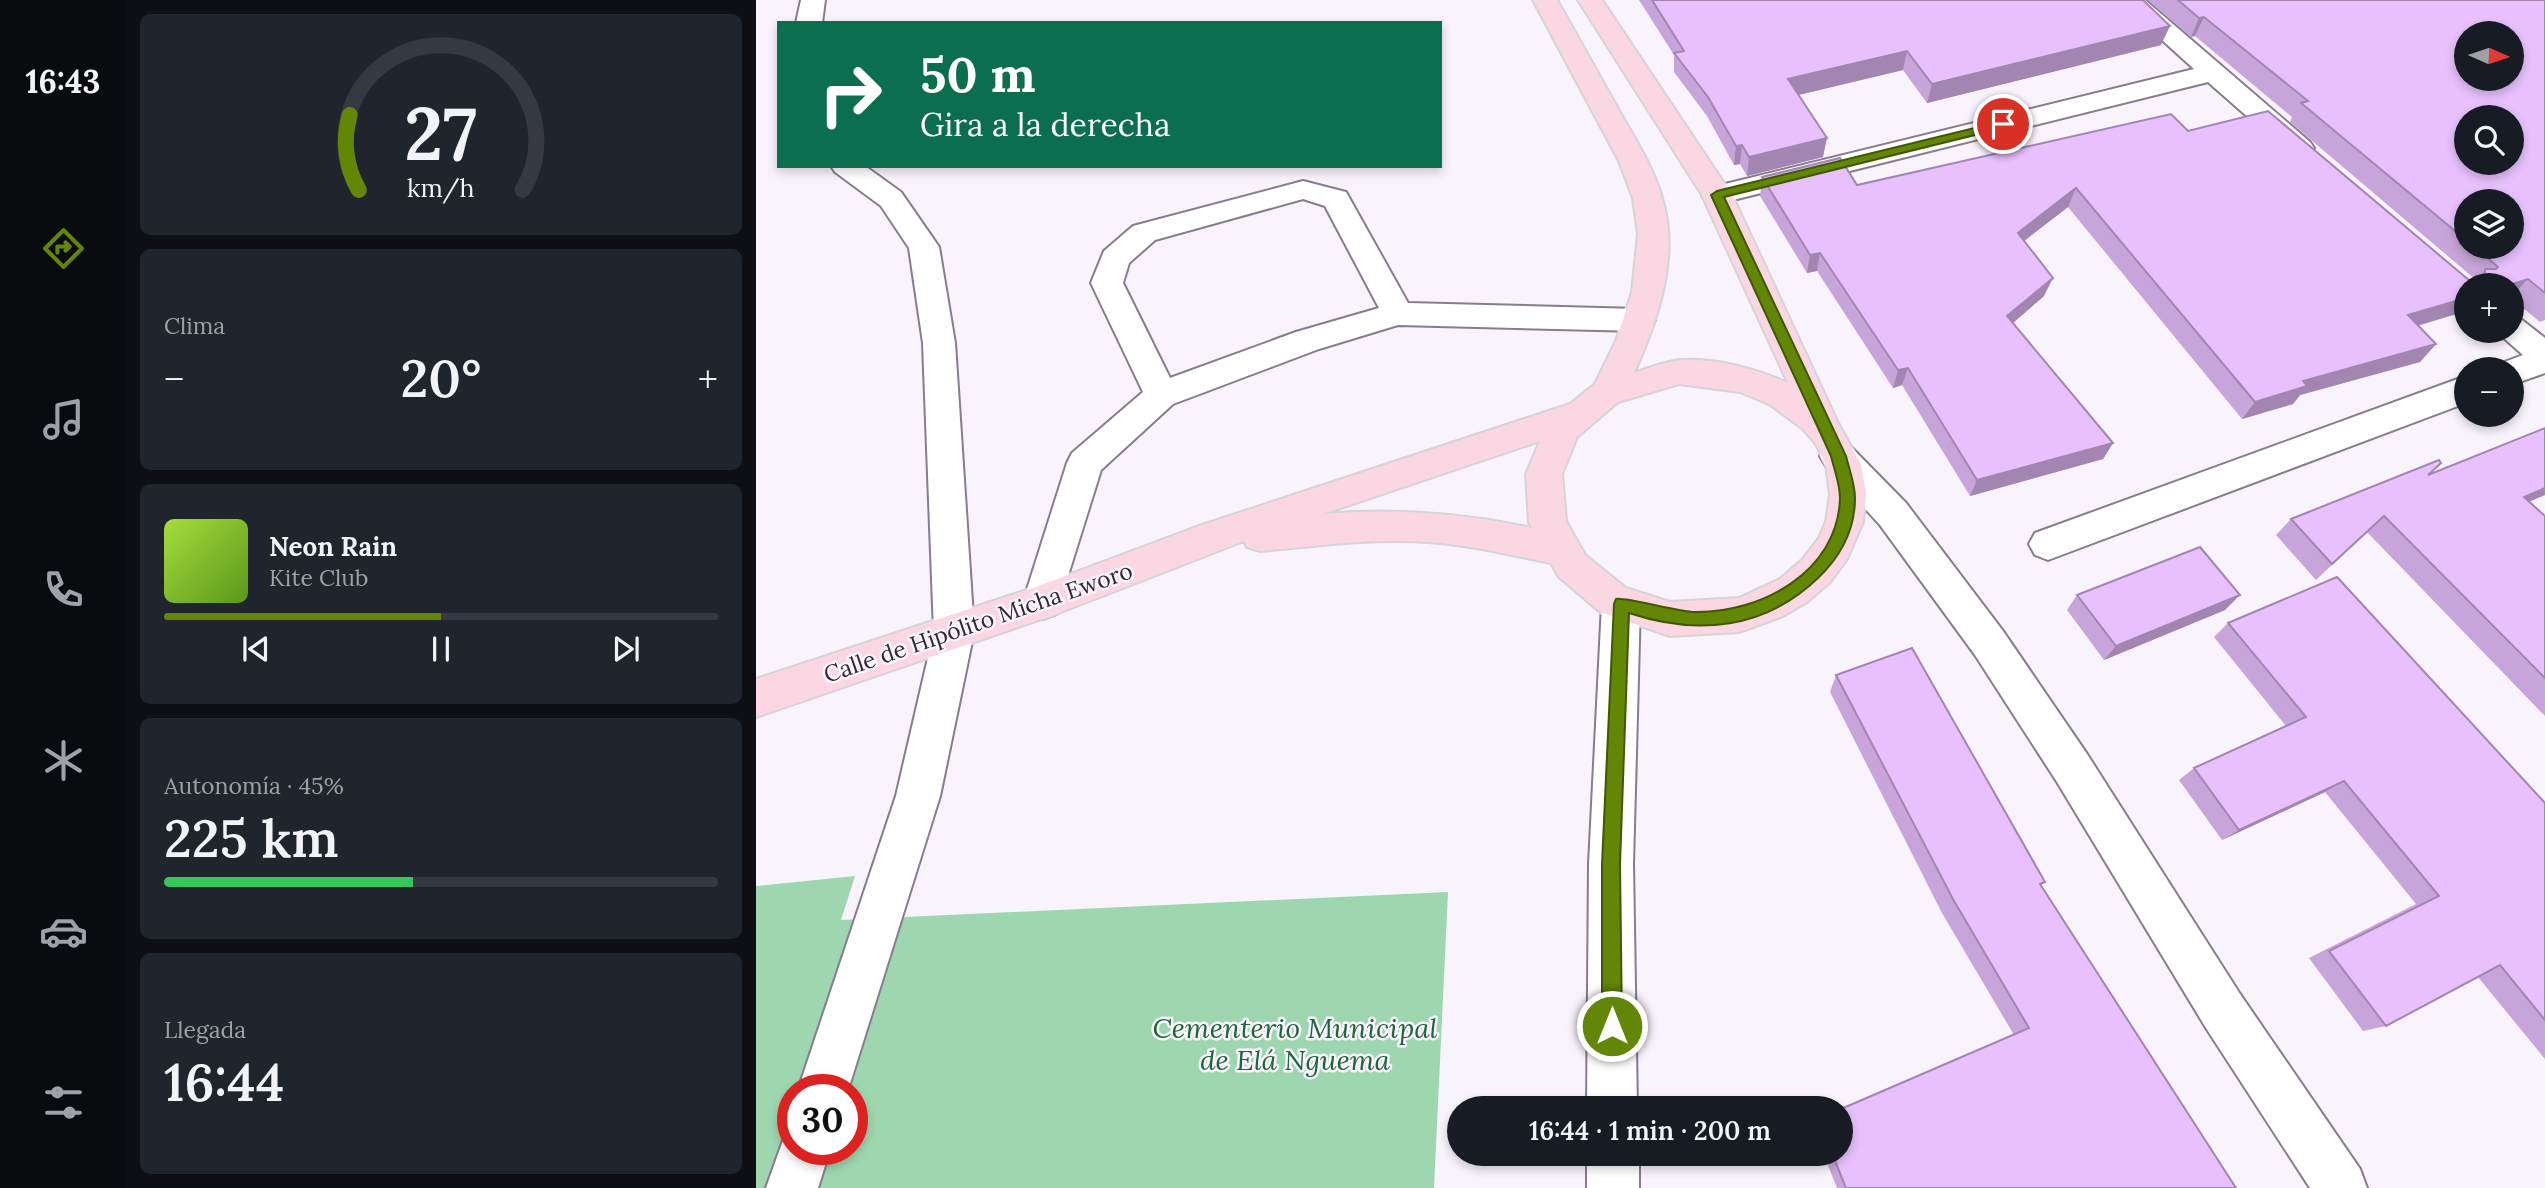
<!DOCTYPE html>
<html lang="es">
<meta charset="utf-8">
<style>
:root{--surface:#171b24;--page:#20242c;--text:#f1f3f6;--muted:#9ea1a6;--line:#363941;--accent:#638606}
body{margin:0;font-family:Lora,serif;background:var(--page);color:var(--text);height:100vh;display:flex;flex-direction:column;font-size:26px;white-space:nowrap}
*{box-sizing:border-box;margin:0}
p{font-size:23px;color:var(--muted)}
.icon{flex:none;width:38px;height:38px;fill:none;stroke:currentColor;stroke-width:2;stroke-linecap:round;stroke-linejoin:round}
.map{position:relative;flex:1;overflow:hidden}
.panel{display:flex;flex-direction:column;gap:14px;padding:14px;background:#0d0f14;width:630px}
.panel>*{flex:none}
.guide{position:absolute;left:21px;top:21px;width:665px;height:147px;border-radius:0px;box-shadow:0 4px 10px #0003;background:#0b6e4f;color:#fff;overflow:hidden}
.needle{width:46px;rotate:93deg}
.controls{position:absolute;left:1698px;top:21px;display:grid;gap:14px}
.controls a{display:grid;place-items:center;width:70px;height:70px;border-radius:50%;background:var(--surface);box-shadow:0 4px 10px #0003;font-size:35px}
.speed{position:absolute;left:21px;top:1074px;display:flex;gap:14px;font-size:35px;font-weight:700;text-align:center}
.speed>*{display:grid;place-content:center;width:91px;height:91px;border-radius:50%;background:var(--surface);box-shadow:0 4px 10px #0003;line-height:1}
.speed .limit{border:10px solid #d22;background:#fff;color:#111}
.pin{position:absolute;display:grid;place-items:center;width:60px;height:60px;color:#fff;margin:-30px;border:4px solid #fff;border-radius:50%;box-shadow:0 2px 7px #0007}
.me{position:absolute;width:77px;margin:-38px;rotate:0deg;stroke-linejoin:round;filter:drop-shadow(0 0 5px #0008)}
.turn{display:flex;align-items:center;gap:24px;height:147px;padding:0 28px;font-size:32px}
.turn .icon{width:91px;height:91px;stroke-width:2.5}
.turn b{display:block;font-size:49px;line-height:60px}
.big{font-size:52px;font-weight:600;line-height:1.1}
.panel .widget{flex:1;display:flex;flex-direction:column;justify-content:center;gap:10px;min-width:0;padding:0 24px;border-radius:10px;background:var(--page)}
.panel .dial{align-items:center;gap:0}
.dial svg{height:182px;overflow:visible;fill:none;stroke:var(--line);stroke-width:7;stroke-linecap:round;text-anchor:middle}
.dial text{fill:var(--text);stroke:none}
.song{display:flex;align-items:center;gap:21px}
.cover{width:84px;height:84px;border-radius:10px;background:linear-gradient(135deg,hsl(80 70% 55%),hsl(90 70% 35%))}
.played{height:7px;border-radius:4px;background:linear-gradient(90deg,var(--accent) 50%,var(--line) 50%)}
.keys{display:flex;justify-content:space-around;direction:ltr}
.heat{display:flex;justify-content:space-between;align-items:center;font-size:38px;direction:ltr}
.charge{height:10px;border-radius:5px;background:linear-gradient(90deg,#34c759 45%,var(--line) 0)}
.trip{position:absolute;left:691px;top:1096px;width:406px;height:70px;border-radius:35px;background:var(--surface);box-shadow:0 4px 10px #0003;font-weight:600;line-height:70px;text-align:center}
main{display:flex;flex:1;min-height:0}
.tab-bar{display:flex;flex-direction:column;width:126px;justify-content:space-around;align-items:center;background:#090b0e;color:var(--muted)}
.tab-bar .icon{width:49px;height:49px}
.tab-bar .current{color:var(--accent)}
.tab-bar b{font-size:32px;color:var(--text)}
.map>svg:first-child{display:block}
.green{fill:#9ed7af;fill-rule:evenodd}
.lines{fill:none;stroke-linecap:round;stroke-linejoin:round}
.minor-casing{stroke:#887c8f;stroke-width:4}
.major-casing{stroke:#d5d4d6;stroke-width:4}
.minor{fill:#fff;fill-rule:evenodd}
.major{fill:#fbd7e3;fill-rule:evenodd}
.wall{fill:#c7a5da;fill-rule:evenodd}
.shaded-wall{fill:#a286b1}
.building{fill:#e7c0fd;stroke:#a286b1;stroke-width:2;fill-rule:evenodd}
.route{fill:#638606;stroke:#405704;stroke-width:2}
.labels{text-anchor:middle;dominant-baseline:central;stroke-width:5;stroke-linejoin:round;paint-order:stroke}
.street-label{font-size:23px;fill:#2e2931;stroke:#f9f3fc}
.near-park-label{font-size:28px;font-style:italic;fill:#1d643b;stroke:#f9f3fc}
</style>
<main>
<nav class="tab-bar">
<b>16:43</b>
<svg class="icon current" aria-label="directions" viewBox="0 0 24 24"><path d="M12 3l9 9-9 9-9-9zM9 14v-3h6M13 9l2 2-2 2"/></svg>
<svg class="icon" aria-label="music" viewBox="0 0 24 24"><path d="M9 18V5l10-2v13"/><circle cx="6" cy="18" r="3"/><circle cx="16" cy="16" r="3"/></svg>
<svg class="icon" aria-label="phone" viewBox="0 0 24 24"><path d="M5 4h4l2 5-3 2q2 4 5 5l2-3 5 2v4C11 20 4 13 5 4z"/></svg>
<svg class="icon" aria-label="climate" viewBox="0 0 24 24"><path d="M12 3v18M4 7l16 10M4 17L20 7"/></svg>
<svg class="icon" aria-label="car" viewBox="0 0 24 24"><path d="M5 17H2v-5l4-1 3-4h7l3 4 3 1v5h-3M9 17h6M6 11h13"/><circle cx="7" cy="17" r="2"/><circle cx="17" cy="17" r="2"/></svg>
<svg class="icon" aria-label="filters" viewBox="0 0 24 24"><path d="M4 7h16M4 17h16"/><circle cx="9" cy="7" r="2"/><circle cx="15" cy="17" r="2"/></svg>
</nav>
<section class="panel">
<div class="widget dial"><svg viewBox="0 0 100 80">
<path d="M14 69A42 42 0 1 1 86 69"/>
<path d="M14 69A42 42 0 0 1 10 36" stroke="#638606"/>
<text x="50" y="56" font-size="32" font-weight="700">27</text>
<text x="50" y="72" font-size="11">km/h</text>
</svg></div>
<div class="widget"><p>Clima</p>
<div class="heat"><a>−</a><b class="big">20°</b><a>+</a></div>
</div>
<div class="widget">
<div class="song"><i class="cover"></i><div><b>Neon Rain</b><p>Kite Club</p></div></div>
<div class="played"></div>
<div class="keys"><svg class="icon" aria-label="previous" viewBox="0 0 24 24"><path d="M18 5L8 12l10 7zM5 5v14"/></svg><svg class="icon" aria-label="pause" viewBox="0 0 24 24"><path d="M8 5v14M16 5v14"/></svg><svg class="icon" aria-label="next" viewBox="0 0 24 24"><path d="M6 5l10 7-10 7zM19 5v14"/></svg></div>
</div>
<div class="widget"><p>Autonomía · 45%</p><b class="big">225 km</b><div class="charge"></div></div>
<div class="widget"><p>Llegada</p><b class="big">16:44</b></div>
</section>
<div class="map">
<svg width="1789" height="1188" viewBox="0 0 1789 1188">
<rect width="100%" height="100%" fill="#f9f3fc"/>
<path class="green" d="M99,876L85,920L692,892L678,1188H0V886ZM37,1090H96V1150H37Z"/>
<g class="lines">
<g class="minor-casing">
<path id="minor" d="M45,0H69L66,23H40Z
M1362,0H1389L1554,142L1558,148L1554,154L1544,157L1534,154L1452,82L961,204L951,202L946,195L951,188L961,186L1438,69Z
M75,166H109L145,192L183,247L199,343L218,632L184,796L92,1090H42L140,796L178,632L167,343L153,248L125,206L79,172Z
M547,181L590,192L652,303L883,309L894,312L899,320L894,328L883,331L642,325L563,349L417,404L345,470L300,614L286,619L272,614L267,602L311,463L316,453L387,392L335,283L348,251L377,226ZM547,199L569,206L623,308L540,332L414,378L367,283L373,263L399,240Z
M1755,316L1766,320L1789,338V373L1755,385V369H1740L1743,364L1767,355L1740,331H1755Z
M1710,376V403L1292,560L1279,555L1273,544L1279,533Z
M1082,442L1094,446L1150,503L1247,631L1331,754L1484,994L1604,1169L1611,1188H1554L1450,1028L1301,782L1219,655L1124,525L1070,466L1064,456L1070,446Z
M865,587L879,592L884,604L877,864L881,1108H831L833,864L846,604L851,592Z
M37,1129V1150H74L62,1188H10L30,1132Z
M831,1153H883V1188H831Z"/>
</g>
<g class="major-casing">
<path id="major" d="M777,0H801C823,39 845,78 866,116C881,142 898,169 906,198C924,256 902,320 878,373C893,368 910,361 925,360C961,358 999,369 1032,383L946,195L822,0H846L976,195L1082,423L1105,465L1110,494L1107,522L1091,559L1074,582L1051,602L1025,617L983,632L914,636L844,612L803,577L795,563C754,555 714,545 672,542C616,538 560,546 504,551L491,547L488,541L300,614L0,717V679L280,587L443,526L814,404L839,384L860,341L876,292L882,234L877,198L863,161ZM923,384L984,392L1013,404L1047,429L1060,444L1070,465L1074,494L1070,522L1063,538L1047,559L1024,579L983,598L914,602L870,588L829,555L810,521L806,474L821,437L862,402ZM784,441L770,474L773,522L776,528C706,513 639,508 567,514Z"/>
</g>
<use href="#minor" class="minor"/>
<use href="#major" class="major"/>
</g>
<path class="wall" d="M883,0H1387L1405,45L1171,103L1147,70L1042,95L1067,157L991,176L984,164L978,165L951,116L918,72V55Z
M1392,0H1789V320L1784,322L1755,298V285H1710V311L1662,326L1680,344L1664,362L1544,395L1537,404L1486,419L1312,207L1268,241L1288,296L1257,323L1357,443L1347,459L1214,496L1146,385L1137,388L1061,271L1051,273L1004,196L1006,177L1101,185L1432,131L1714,281L1718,282L1720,280L1534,122L1536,117L1439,36L1435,37ZM1710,201L1755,247H1710Z
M1672,475L1773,502L1789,516V716L1611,532L1560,580L1520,535L1535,519Z
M1321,595L1469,610L1348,660L1311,610Z
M1472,623L1789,803V1059L1722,977L1630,1026L1607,1031L1553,958L1660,904L1569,792L1466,840L1423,780L1438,768L1530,726L1458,637Z
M1080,675L1289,882L1285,885L1480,1188H1081L1067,1153H1085L1258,1035L1186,913L1074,692Z"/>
<path class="shaded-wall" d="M1448,17L1439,36L1435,37L1443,18Z
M1414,26L1405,45L1171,103L1176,84Z
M1151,51L1147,70L1030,98L1032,79Z
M1071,138L1067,157L991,176L993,157Z
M986,145L984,164L978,165L980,146Z
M1320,188L1312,207L1255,251L1262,233Z
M1064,253L1061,271L1051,273L1054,255Z
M1297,278L1288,296L1244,334L1251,316Z
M1772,279L1755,297V285H1753Z
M1710,298V311L1636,333L1652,315Z
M1680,344L1664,362L1544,395L1537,404L1486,419L1499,402L1547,381Z
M1152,368L1146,385L1137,388L1142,370Z
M1357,443L1347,459L1214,496L1221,480Z
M1789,488V495L1748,513L1768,497Z
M1484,595L1469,610L1348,660L1360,646Z
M1588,781L1569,792L1466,840L1483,830Z"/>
<path class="building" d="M896,0H1387L1414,26L1176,84L1151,51L1032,79L1071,138L993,157L986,145L980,146L952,97L918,53L928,51Z
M1422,0H1789V293L1772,279L1753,285H1710V298L1652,315L1680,344L1547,381L1551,386L1499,402L1320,188L1262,233L1297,278L1251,316L1357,443L1221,480L1152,368L1142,370L1064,253L1054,255L1006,177L1084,158L1101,185L1415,114L1432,131L1512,111L1714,281L1728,284L1729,269H1740L1742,267L1719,247H1755V201H1710V240L1545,103L1552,101L1448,17L1443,18ZM1710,33H1755V79H1710ZM1710,117H1755V163H1710Z
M1789,428V488L1768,497L1789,516V678L1628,516L1576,564L1535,519L1683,460L1685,463L1672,475Z
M1444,547L1484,595L1360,646L1321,595Z
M1581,577L1789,803V1020L1744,965L1630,1026L1573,951L1683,896L1588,781L1483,830L1438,768L1550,717L1472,623Z
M1156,648L1289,882L1284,884L1480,1188H1090L1076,1153H1085V1109L1273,1028L1198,901L1080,675Z"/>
<path class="route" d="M1247,121L1253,124L1251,127L968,197L1090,456C1093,469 1099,484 1099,498C1099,530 1085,556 1062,578C1009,629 942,636 873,613L864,864L866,1026L863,1033L856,1036L849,1033L846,1026V864L858,604L860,599C867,596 922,612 939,612C1005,613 1082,572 1084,498C1084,484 1078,469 1075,456L955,195L961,191Z"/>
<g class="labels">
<g class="street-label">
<text transform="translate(222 622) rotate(-19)">Calle de Hipólito Micha Eworo</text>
</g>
<g class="near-park-label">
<text x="539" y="1028">Cementerio Municipal<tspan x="539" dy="32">de Elá Nguema</tspan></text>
</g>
</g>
</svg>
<div class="controls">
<a><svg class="needle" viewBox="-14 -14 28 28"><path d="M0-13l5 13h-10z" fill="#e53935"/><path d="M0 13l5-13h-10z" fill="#9ea1a6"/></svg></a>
<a><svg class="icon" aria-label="search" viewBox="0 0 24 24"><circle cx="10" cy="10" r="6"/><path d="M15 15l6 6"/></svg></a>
<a><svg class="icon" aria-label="layers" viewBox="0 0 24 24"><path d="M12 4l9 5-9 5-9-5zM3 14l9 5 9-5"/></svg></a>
<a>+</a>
<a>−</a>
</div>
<div class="speed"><div class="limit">30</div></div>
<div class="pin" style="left:1247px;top:124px;background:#d93025"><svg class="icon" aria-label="arrive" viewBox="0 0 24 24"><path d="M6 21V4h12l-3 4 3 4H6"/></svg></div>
<svg class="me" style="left:856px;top:1026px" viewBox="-20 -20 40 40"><circle r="17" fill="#638606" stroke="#fff" stroke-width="3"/><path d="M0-11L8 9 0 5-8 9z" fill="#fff"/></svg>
<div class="trip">16:44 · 1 min · 200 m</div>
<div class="guide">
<div class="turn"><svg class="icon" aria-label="right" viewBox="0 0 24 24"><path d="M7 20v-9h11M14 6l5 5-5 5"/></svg><div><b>50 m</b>Gira a la derecha</div></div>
</div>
</div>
</main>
